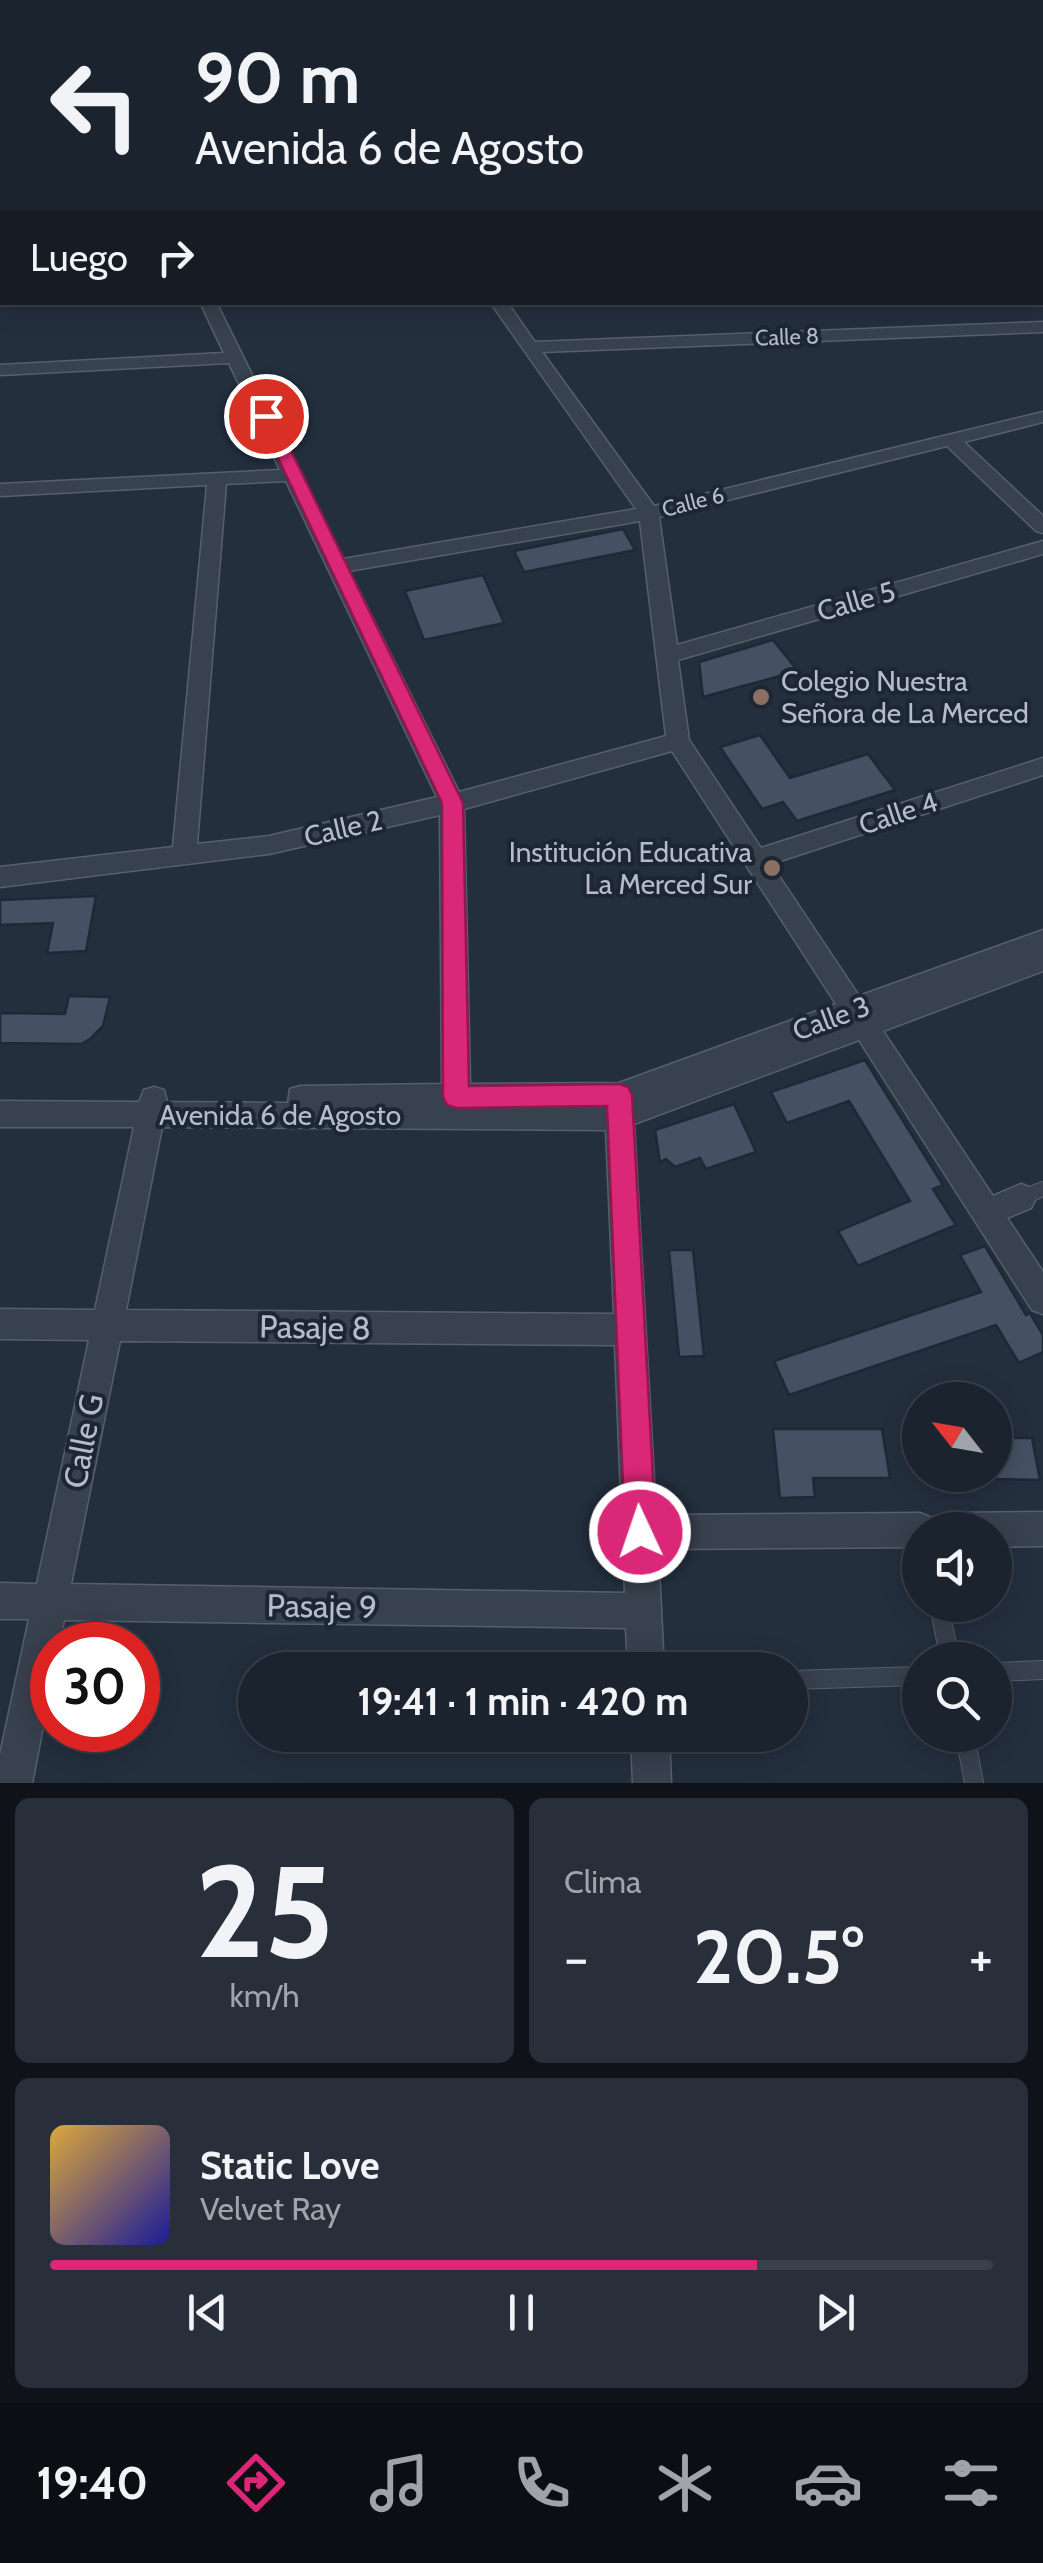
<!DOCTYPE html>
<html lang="es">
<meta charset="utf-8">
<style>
:root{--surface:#1b232e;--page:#282f3a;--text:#f1f3f6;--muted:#a0a4aa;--line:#39404a;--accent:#db2777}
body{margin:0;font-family:Cabin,sans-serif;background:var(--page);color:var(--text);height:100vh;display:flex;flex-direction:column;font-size:38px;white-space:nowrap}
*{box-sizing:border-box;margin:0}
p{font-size:32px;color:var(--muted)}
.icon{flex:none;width:55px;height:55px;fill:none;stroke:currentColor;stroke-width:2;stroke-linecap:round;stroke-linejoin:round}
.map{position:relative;height:1783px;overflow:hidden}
.details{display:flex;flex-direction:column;gap:15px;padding:15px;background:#0f1319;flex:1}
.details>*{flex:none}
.top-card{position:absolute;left:0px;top:0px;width:1045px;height:305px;box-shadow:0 5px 25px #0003,0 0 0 2px var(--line);background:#1b232e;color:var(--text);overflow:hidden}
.needle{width:65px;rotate:301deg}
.fabs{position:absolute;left:902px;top:1382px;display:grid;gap:20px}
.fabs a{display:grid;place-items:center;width:110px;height:110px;border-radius:50%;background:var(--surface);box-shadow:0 5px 25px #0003,0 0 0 2px var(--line);font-size:50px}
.speed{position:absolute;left:30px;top:1622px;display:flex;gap:20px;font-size:50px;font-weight:700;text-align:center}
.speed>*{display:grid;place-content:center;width:130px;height:130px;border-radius:50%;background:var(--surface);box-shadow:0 5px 25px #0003,0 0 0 2px var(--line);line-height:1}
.speed .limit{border:15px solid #d22;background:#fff;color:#111}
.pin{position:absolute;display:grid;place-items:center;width:85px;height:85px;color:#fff;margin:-42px;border:5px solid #fff;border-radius:50%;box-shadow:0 2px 10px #0007}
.me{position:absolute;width:110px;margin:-55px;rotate:357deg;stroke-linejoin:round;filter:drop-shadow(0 0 8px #0008)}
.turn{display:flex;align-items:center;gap:35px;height:210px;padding:0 30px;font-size:45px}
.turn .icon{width:130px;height:130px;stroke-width:2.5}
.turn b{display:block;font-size:70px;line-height:85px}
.then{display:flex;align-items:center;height:95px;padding:0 30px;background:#0003;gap:20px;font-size:38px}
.big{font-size:75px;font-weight:800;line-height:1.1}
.details .tile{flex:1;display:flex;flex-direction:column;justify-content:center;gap:15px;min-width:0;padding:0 35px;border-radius:15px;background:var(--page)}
.details .dial{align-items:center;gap:0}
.dial b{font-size:130px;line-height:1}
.song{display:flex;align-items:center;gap:30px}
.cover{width:120px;height:120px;border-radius:15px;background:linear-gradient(135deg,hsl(40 70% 55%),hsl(240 70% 35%))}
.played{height:10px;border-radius:5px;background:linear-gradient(90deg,var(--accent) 75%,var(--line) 75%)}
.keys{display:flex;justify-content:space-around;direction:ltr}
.heat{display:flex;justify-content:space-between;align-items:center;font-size:55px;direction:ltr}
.details .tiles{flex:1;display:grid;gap:15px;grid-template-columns:1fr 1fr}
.tile:last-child{grid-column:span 2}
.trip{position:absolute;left:238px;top:1652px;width:570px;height:100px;border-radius:50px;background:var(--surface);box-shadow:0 5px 25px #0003,0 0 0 2px var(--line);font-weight:800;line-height:100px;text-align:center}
.tabs{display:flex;height:160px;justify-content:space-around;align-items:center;background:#0b0e12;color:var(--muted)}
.tabs .icon{width:70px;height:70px}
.tabs .selected{color:var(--accent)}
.tabs b{font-size:45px;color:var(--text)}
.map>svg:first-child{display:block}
.building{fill:#455162;stroke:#1f2835;stroke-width:2.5}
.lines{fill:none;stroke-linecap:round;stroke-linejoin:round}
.lane-far1-casing{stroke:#565f6c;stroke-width:16}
.lane-casing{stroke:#565f6c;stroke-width:20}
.street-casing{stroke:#565f6c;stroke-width:3}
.primary-casing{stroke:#414a57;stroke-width:2}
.lane-far1{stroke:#38414e;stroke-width:14}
.lane{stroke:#38414e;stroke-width:18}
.street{fill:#38414e;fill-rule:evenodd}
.primary{fill:#56606e;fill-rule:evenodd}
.route{fill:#db2777;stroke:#8e194d;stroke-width:2.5}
.education-dot{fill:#8d6e63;stroke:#1d2633;stroke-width:4}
.labels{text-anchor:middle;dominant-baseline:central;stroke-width:8;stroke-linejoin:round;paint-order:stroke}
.far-street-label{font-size:22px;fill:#b4bcc9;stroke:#1d2633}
.street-label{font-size:28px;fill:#b4bcc9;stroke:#1d2633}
.poi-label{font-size:28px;fill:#b4bcc9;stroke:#1d2633;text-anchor:start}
.near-street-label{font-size:32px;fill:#b4bcc9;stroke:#1d2633}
</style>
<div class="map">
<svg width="1043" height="1783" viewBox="0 0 1043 1783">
<rect width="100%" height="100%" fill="#242f3e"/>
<path class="building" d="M623,529L635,550L524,572L514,551Z
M483,575L504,623L424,640L405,591Z
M773,640L798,671L703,697L699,662Z
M760,735L790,778L868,754L895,790L797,821L783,802L762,809L720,747Z
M96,896L86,951L47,953L53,923L0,925V900Z
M69,996L110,997L103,1026L90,1039L81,1044L0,1043V1013L65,1014Z
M865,1060L943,1185L933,1189L956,1225L858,1266L838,1231L910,1201L849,1101L787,1123L771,1092Z
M734,1104L756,1152L706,1169L700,1158L675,1167L666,1159L660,1162L655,1130Z
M985,1246L1026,1315L1030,1313L1043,1335V1352L1019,1363L996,1325L789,1395L774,1361L981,1292L960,1255Z
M669,1250H693L704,1356L679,1357Z
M773,1429H882L890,1478H813L815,1497L780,1498Z
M995,1438H1032L1040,1480L995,1479Z"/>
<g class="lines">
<g class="lane-far1-casing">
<path id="lane-far1" d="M1021,1198L1043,1189"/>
</g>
<g class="lane-casing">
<path id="lane" d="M939,1605L950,1660
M995,1672L1043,1670
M790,1680L920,1676
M965,1735L974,1783"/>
</g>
<g class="street-casing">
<path id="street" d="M697,0H711L712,2H699Z
M966,0H982L983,2H968Z
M1042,18L1043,19V27H1042Z
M2,26V37L0,38V27Z
M1042,61H1043V69H1042Z
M0,153H2V161H0Z
M1042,206H1043V216H1042Z
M0,265H2V275H0Z
M200,302H216L343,559L636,509L490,302H507L535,342L1043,322V332L542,352L654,506L1043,412V422L964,442L1043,516V533L1036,531L947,446L659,517L677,645L1043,541V554L678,660L689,740L761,848L1043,758V775L771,864L859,996L1043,930V971L883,1031L993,1196L1021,1184L1031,1188L1036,1198L1031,1208L1007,1218L1043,1272V1314L1032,1310L859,1040L634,1124L656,1515L920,1513L932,1518L936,1527L940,1518L952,1513L1043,1512V1546L995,1547V1530H920V1547L658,1549L664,1670H628L626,1628L64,1620L59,1645H52V1680L32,1783H0V1755L29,1619H0V1583L37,1584L89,1340L0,1339V1309L95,1310L134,1127H0V1101L139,1102L144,1090L154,1087L164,1090L167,1102L288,1103L290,1089L300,1086L442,1084L440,815L269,854L0,887V867L173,847L207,485L0,496V484L280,470L229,363L0,375V365L224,353ZM286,481L437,797L269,836L197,844L226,484ZM640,521L666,736L459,792L349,571ZM672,751L836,1004L619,1083L470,1084L464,809ZM162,1127L606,1130L614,1314L126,1310ZM120,1341L615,1345L625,1593L71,1584Z
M631,1735H669L671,1783H633Z"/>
</g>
<g class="primary-casing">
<path id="primary" d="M1042,164H1043V178H1042Z
M0,207H2V221H0Z"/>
</g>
<use href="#lane-far1" class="lane-far1"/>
<use href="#lane" class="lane"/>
<use href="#street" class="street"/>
<use href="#primary" class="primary"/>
</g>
<path class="route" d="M266,411L274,416L463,803L469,1086L619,1084L628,1087L632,1095L656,1532L651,1543L640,1548L629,1543L625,1532L607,1106L456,1108L447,1105L443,1097L442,803L258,416Z"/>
<g class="education-dot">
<circle cx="761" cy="697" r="10"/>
<circle cx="772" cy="868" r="10"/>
</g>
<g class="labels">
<g class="far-street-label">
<text transform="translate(787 337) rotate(-2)">Calle 8</text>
<text transform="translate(693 502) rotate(-14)">Calle 6</text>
</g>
<g class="street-label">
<text transform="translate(856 601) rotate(-16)">Calle 5</text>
<text transform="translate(898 813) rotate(-18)">Calle 4</text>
<text transform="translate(343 828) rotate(-13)">Calle 2</text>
<text transform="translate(831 1018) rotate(-20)">Calle 3</text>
<text x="280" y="1115">Avenida 6 de Agosto</text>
</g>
<g class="poi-label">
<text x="781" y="681">Colegio Nuestra<tspan x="781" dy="32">Señora de La Merced</tspan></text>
<text x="752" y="852" text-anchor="end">Institución Educativa<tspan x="752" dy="32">La Merced Sur</tspan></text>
</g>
<g class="near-street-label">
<text transform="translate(315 1327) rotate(1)">Pasaje 8</text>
<text transform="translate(83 1441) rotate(-79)">Calle G</text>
<text transform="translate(322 1606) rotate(1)">Pasaje 9</text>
</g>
</g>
</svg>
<div class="fabs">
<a><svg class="needle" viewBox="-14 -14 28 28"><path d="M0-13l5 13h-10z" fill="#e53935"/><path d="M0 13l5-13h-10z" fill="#a0a4aa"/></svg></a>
<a><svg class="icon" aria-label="sound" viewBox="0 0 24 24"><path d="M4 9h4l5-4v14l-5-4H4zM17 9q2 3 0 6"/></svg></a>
<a><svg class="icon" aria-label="search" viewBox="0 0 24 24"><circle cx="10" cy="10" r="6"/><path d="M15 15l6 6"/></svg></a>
</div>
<div class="speed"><div class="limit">30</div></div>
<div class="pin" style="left:266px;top:416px;background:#d93025"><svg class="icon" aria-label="arrive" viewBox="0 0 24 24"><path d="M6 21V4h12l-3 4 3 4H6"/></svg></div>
<svg class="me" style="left:640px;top:1532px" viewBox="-20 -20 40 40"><circle r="17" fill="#db2777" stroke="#fff" stroke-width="3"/><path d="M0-11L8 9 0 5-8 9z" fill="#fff"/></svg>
<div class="trip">19:41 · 1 min · 420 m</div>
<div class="top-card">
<div class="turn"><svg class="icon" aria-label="left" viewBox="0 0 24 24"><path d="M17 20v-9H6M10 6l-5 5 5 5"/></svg><div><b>90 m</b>Avenida 6 de Agosto</div></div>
<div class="then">Luego<svg class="icon" aria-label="right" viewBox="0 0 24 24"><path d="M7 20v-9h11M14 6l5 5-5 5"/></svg></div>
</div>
</div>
<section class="details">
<div class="tiles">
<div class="tile dial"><b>25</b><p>km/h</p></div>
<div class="tile"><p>Clima</p>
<div class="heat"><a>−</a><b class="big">20.5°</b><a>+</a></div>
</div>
<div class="tile">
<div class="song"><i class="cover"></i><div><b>Static Love</b><p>Velvet Ray</p></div></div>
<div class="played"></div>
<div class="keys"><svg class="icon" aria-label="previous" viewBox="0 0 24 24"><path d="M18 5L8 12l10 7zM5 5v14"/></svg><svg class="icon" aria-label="pause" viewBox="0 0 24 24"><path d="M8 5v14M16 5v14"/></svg><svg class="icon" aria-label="next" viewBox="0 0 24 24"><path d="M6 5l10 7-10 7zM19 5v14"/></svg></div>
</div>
</div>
</section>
<nav class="tabs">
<b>19:40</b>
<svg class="icon selected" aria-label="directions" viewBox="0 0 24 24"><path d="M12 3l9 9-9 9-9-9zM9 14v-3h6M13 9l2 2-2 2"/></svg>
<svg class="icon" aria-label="music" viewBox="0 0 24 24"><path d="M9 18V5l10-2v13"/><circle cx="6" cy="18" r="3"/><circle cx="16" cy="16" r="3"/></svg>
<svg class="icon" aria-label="phone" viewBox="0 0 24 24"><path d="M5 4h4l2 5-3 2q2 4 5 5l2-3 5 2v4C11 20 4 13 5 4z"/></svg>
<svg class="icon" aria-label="climate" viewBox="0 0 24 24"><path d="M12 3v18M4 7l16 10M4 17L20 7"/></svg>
<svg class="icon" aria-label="car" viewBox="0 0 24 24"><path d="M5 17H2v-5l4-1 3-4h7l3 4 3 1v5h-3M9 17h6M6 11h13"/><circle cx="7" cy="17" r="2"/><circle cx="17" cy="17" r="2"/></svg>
<svg class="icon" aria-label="filters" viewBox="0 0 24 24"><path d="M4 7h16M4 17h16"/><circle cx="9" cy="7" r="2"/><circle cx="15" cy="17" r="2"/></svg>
</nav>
